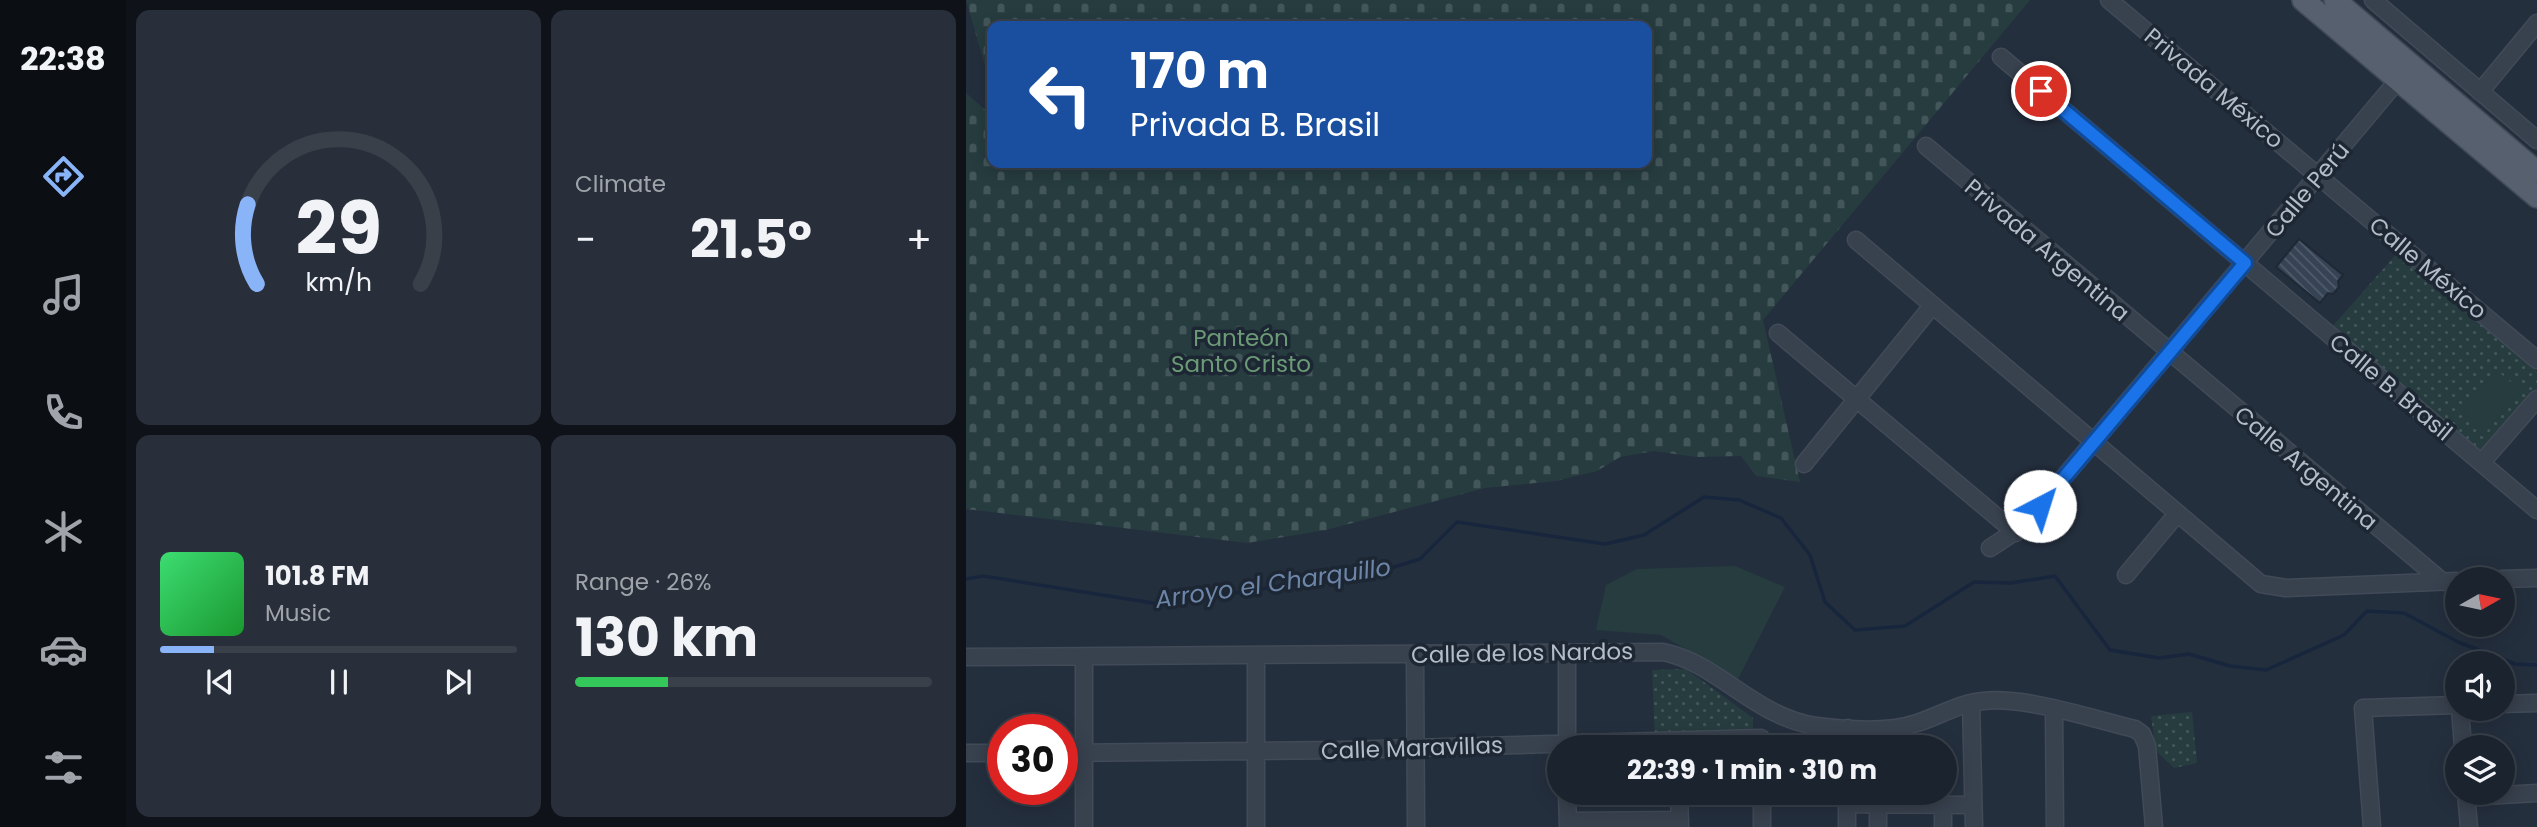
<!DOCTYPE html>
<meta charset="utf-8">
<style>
:root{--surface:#1b232e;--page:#282f3a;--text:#f1f3f6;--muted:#a0a4aa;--line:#39404a;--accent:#8ab4f8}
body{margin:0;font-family:Poppins,sans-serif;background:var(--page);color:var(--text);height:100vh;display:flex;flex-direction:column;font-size:26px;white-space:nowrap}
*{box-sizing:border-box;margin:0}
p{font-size:23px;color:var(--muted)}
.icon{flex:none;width:38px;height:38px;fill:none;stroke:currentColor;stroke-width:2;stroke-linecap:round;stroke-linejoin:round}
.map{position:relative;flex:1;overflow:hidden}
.drawer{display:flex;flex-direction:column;gap:10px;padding:10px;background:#0f1319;width:840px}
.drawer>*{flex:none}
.guide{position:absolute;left:21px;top:21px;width:665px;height:147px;border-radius:14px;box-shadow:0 4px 18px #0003,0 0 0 2px var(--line);background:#1a4fa0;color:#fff;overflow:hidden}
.needle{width:46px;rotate:81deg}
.controls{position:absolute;left:1479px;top:567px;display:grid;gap:14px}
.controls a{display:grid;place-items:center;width:70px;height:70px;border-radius:50%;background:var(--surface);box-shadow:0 4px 18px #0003,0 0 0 2px var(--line);font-size:35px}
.speed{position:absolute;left:21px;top:714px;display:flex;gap:14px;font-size:35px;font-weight:700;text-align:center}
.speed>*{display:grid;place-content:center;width:91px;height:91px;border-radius:50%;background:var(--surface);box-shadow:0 4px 18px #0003,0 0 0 2px var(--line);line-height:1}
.speed .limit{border:10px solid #d22;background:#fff;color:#111}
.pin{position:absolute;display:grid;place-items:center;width:60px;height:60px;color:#fff;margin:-30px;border:4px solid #fff;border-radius:50%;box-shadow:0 2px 7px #0007}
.me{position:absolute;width:77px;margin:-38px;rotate:40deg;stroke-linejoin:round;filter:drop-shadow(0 0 5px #0008)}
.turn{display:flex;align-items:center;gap:24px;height:147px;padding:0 28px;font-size:32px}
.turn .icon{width:91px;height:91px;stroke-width:2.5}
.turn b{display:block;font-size:49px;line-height:60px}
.big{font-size:52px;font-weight:700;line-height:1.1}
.drawer .widget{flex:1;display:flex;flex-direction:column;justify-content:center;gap:10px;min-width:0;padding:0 24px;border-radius:14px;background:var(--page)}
.drawer .dial{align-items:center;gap:0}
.dial svg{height:182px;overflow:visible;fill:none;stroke:var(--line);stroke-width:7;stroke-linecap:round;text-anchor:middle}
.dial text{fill:var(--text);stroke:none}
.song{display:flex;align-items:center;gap:21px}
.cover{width:84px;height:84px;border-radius:10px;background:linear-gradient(135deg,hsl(140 70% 55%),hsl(130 70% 35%))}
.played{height:7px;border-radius:4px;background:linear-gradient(90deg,var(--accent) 15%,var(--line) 15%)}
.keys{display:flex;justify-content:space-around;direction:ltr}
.heat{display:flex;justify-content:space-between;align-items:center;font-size:38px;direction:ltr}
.charge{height:10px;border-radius:5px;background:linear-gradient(90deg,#34c759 26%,var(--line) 0)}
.drawer .tiles{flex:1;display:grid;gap:10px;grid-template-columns:repeat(2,1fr)}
.trip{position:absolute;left:581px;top:735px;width:410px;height:70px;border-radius:35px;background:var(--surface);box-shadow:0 4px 18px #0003,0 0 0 2px var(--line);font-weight:700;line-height:70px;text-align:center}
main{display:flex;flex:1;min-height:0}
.tabs{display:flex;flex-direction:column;width:126px;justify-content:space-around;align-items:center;background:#0b0e12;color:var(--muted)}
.tabs .icon{width:49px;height:49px}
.tabs .on{color:var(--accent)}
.tabs b{font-size:32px;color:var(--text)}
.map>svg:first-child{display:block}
.cemetery{fill:url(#cemetery-stones)}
.park{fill:url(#park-dots)}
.garden{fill:#263c3f}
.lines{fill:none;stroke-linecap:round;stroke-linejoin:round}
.stream{stroke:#17263c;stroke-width:3.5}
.building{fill:url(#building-back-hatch);stroke:#1f2835;stroke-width:2}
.minor-casing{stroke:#414a57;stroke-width:19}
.major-casing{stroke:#414a57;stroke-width:24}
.minor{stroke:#38414e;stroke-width:16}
.major{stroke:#56606e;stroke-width:21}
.route-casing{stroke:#114b97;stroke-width:18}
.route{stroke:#1a73e8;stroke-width:12}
.labels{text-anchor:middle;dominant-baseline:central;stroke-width:7;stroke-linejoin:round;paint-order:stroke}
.street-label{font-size:23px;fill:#b4bcc9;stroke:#1d2633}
.park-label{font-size:23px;fill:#6b9a76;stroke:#1d2633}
.water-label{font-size:24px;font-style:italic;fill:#6d86a8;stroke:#1d2633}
</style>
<main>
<nav class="tabs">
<b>22:38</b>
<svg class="icon on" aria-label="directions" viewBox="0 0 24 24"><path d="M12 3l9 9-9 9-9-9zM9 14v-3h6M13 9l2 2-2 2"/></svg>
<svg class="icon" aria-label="music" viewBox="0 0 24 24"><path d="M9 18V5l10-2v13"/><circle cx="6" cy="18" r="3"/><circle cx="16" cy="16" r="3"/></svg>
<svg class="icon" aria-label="phone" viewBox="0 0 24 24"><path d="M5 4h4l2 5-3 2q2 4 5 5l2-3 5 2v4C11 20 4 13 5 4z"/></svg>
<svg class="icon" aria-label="climate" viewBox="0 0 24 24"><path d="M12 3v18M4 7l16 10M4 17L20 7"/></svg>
<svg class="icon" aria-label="car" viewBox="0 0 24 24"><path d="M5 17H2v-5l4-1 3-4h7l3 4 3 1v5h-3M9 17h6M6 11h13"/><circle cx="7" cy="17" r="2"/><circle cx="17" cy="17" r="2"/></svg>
<svg class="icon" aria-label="filters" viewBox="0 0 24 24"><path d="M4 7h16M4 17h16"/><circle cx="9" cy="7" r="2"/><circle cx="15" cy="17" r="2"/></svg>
</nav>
<section class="drawer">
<div class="tiles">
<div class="widget dial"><svg viewBox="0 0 100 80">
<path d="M14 69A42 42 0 1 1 86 69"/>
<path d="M14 69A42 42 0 0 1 10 34" stroke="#8ab4f8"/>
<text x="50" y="56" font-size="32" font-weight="700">29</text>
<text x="50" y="72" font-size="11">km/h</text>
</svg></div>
<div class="widget"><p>Climate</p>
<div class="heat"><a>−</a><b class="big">21.5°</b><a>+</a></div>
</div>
<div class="widget">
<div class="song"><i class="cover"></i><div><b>101.8 FM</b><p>Music</p></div></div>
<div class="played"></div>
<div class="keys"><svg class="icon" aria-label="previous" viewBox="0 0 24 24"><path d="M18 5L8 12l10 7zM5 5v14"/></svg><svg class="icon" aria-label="pause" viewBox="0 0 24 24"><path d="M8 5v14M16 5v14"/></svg><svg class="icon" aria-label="next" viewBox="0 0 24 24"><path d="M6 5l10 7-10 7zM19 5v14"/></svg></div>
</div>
<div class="widget"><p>Range · 26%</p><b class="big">130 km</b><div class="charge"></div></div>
</div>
</section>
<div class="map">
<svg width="1571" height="827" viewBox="0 0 1571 827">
<defs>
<pattern id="cemetery-stones" width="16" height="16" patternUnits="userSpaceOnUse" patternTransform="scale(1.75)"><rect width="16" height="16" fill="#263c3f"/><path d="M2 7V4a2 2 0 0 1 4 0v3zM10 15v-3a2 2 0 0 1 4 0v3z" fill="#435659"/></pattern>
<pattern id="park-dots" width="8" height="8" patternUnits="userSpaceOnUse" patternTransform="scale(1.75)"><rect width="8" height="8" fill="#263c3f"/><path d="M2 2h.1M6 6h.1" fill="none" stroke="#435659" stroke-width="1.8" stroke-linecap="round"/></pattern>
<pattern id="building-back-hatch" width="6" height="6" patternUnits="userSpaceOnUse" patternTransform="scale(1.75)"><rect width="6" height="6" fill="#364354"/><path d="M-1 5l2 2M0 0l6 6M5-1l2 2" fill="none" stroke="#515c6b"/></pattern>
</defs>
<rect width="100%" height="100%" fill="#242f3e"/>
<path class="cemetery" d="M0,0H1064L797,320L834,482L790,476L775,456L730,457L688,451L654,457L631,471L590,481L519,488L360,530L281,543L0,509V93L26,116V163H681V26H26V90Z"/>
<path class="park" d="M1434,250L1571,371V389L1512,457L1365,328Z
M720,669L787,718V736L689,739L686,670Z
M1226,712L1231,763L1208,768L1190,751L1185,716Z"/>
<path class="garden" d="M1531,371L1555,390L1520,432L1497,412Z
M769,566L819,587L772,679L695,635L630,630L640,585L671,569Z"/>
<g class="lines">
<path class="stream" d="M0,579L17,576L193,604L415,571L454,559L491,522L639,544L678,535L738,497L773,500L815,518L844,555L859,602L889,630L939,626L1008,582L1045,583L1089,576L1144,650L1193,658L1223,654L1264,666L1300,670L1378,635L1401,611L1438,613L1492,642L1549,664L1571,665"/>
</g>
<path class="building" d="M1333,239L1377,275L1372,281L1373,287L1367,294L1362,293L1354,303L1310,267Z"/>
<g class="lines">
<g class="minor-casing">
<path id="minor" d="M1143,0L1571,360
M1407,0L1571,140
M1035,57L1571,510
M1514,92L1571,23
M960,146L1477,582
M890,240L1295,584L1320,588L1491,581
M812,333L1050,533
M1516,462L1571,399
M838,464L966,306
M1024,548L1056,527L1432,80L1440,78
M1160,575L1211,514
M1535,579L1571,578
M601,653V747
M449,654L450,827
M0,657L697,652C752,663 789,717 850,726C881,730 921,733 951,723C973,716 994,703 1017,701C1059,696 1127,719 1169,729L1176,734L1181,746L1188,827
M118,657V827
M1005,703L1008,827
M1536,704L1571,703
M1494,709L1497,747
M1088,710L1089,827
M881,747L882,728
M0,753H37
M96,753L378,750L795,738
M601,793L602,827
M713,793L714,827
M796,793V827
M881,793V827
M1500,793L1503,827
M1501,797L1571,793
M881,804L1007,805
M977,805V827
M602,821L714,820
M290,827V657
M912,827V804
M1406,827L1397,708L1491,705"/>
</g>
<g class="major-casing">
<path id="major" d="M1337,0L1571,197
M1369,0L1571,172"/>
</g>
<use href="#minor" class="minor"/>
<use href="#major" class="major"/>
</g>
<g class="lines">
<g class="route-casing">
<path id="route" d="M1074,506L1279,263L1075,91"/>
</g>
<use href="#route" class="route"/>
</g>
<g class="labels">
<g class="street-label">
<text transform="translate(1248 88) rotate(40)">Privada México</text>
<text transform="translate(1341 190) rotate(-50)">Calle Perú</text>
<text transform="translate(1081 250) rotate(40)">Privada Argentina</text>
<text transform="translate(1462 268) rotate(40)">Calle México</text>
<text transform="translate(1425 387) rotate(40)">Calle B. Brasil</text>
<text transform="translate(1340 468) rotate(40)">Calle Argentina</text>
<text transform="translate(556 653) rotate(-1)">Calle de los Nardos</text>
<text transform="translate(446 748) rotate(-2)">Calle Maravillas</text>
</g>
<g class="park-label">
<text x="275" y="338">Panteón<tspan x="275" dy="26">Santo Cristo</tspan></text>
</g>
<g class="water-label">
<text transform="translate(307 583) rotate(-8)">Arroyo el Charquillo</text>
</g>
</g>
</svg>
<div class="controls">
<a><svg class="needle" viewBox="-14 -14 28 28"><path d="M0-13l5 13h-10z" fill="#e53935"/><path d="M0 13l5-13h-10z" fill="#a0a4aa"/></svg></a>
<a><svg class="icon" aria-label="sound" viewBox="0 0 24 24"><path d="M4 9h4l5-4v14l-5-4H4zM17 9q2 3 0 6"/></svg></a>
<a><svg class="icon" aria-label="layers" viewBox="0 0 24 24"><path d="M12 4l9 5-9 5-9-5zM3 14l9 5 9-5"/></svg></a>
</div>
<div class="speed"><div class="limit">30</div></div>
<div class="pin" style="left:1075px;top:91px;background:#d93025"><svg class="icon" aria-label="arrive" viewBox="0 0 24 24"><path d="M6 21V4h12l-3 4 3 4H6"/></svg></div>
<svg class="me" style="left:1074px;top:506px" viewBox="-20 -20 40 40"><circle r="19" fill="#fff"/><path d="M0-13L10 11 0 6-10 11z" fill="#1a73e8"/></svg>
<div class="trip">22:39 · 1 min · 310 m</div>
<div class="guide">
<div class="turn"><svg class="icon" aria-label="left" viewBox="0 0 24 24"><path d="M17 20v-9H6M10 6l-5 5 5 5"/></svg><div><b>170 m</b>Privada B. Brasil</div></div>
</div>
</div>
</main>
